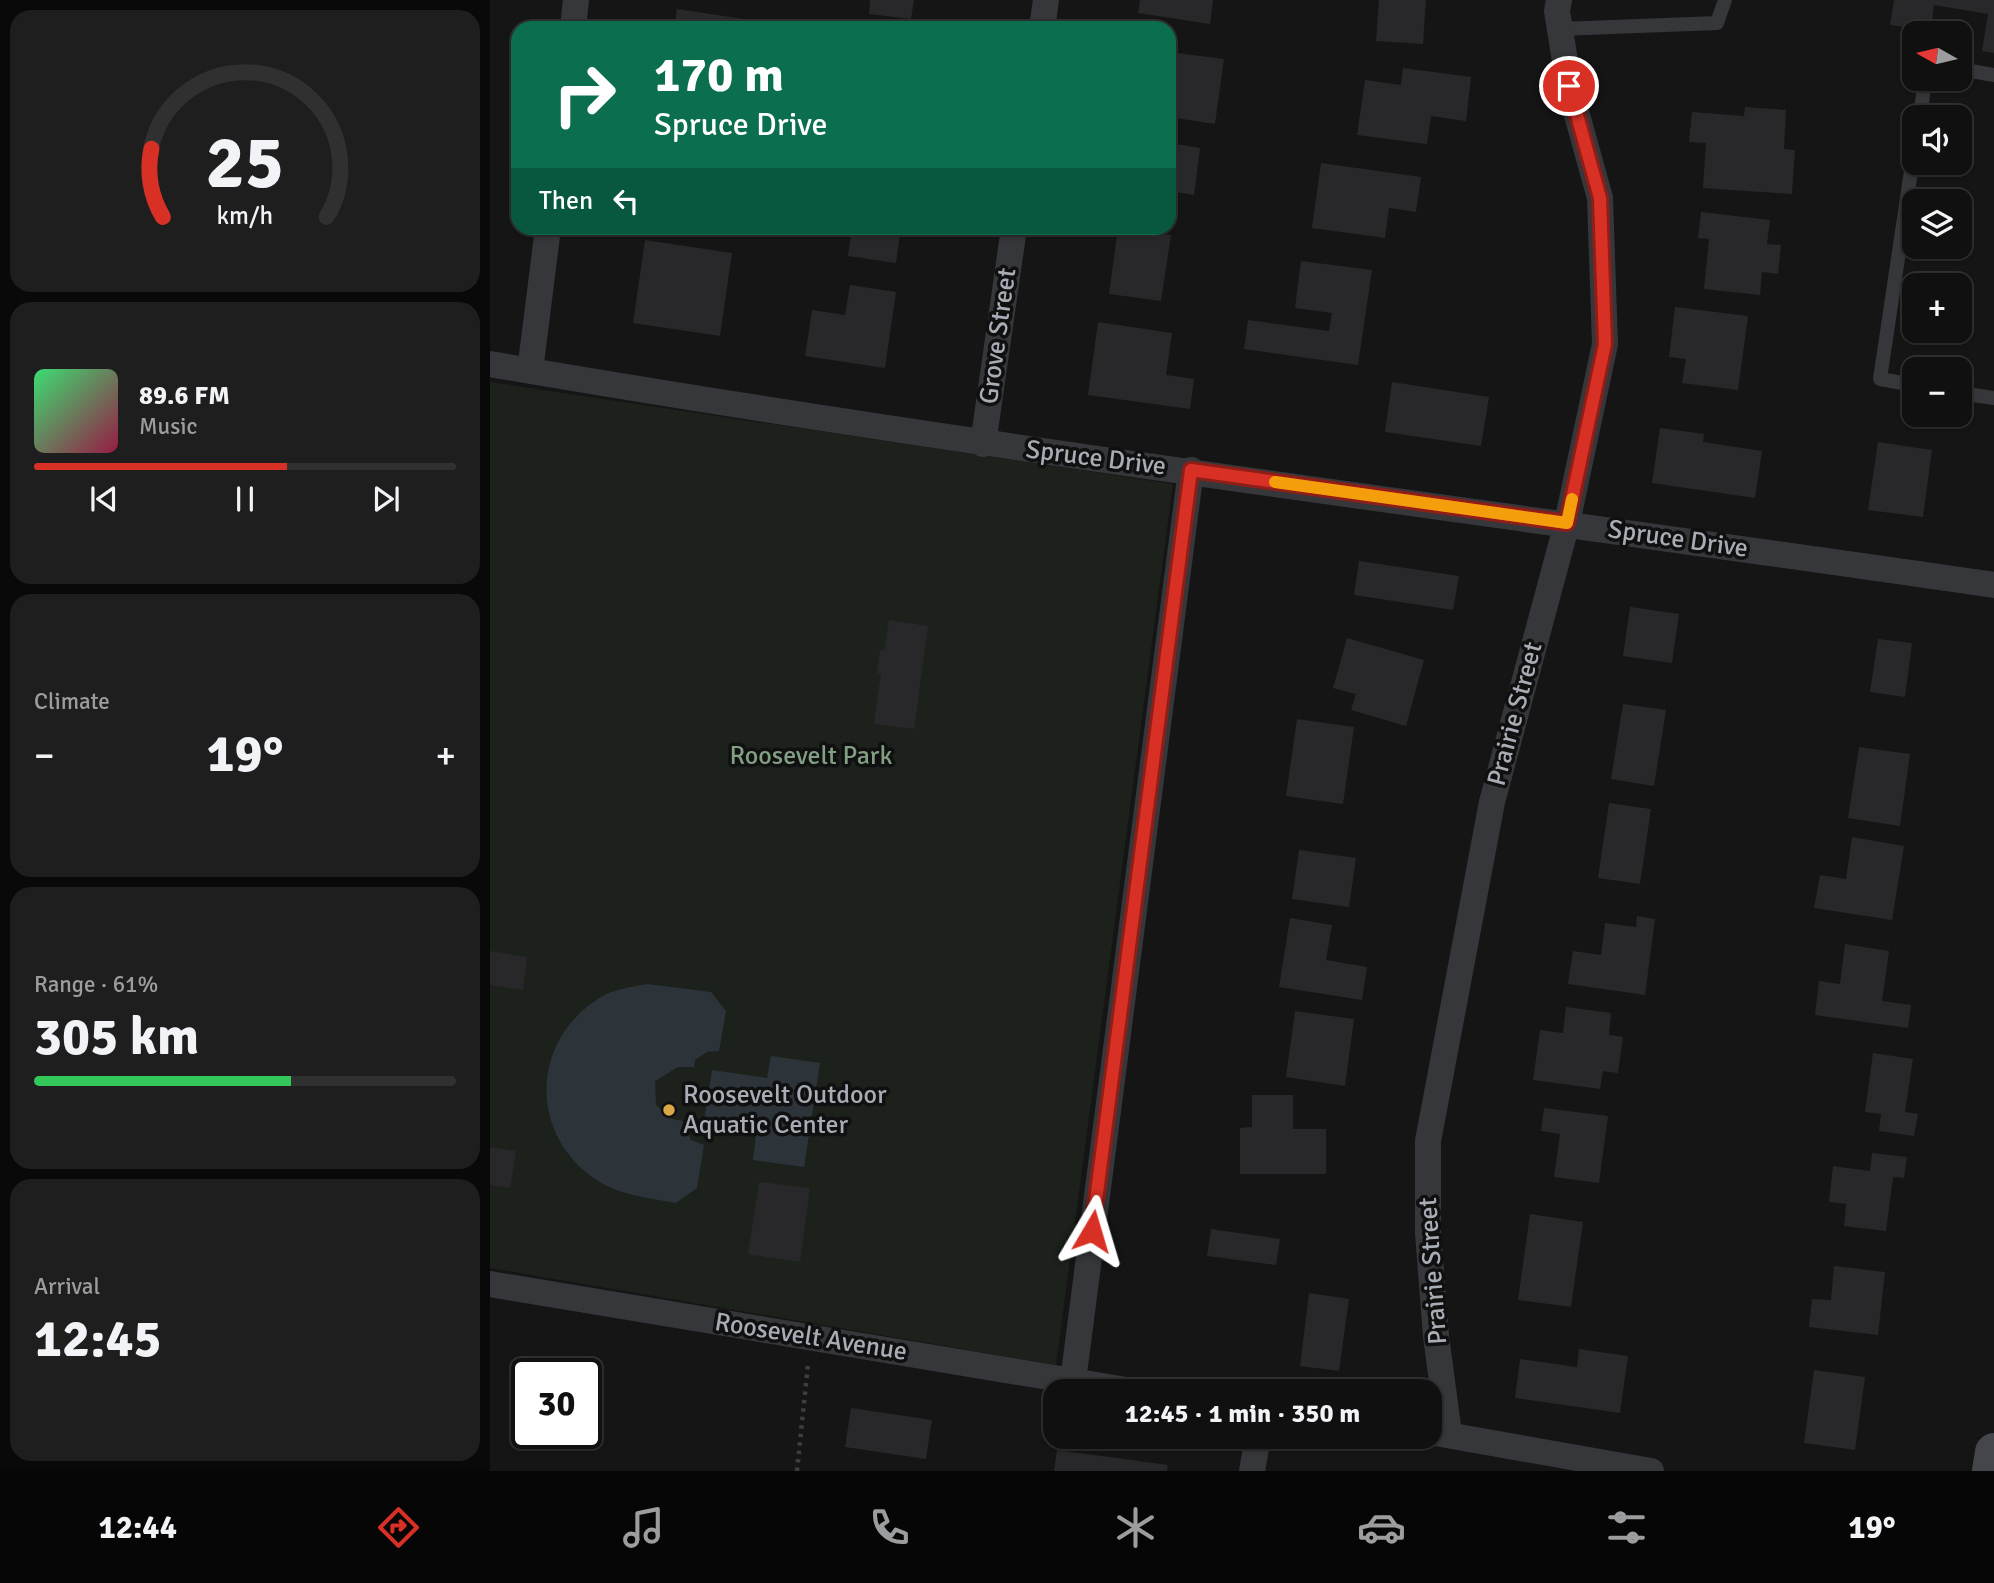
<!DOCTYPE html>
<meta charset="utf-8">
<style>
:root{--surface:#101010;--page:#1e1e1e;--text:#f1f3f6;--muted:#9c9d9f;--line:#303030;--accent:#d93025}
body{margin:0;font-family:Signika,sans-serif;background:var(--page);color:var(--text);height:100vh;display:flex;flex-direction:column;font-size:26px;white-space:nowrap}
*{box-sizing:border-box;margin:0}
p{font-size:23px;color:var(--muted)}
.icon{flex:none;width:38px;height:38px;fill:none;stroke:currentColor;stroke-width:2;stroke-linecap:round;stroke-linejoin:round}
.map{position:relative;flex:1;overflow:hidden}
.drawer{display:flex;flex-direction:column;gap:10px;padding:10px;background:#090909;width:490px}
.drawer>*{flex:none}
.top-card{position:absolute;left:21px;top:21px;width:665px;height:214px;border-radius:21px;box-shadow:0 2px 5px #0004,0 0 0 2px var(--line);background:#0b6e4f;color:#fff;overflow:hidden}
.needle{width:46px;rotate:278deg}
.fabs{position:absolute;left:1412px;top:21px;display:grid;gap:14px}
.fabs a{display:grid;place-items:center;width:70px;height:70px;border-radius:14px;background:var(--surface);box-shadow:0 2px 5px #0004,0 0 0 2px var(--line);font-size:35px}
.speed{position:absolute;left:21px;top:1358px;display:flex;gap:14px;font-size:35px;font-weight:700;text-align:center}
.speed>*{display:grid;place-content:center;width:91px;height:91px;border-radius:50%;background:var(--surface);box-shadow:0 2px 5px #0004,0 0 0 2px var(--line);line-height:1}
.speed .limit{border:4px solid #111;border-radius:10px;background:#fff;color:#111}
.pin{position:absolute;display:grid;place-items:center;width:60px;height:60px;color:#fff;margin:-30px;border:4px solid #fff;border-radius:50%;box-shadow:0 2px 7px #0007}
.me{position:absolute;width:77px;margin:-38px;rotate:7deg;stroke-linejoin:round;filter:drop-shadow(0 0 5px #0008)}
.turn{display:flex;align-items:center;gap:24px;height:147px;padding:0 28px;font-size:32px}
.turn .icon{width:91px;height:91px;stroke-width:2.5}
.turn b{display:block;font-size:49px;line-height:60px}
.then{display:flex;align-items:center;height:66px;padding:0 28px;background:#0003;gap:14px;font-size:26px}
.big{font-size:52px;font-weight:700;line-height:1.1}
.drawer .widget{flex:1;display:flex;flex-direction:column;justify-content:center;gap:10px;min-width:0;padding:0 24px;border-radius:21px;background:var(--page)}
.drawer .dial{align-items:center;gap:0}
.dial svg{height:182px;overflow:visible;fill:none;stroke:var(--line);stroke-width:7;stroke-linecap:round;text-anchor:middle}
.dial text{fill:var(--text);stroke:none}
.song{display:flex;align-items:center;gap:21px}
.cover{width:84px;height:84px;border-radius:10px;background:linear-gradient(135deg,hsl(140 70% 55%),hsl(340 70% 35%))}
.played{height:7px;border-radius:4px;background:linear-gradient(90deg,var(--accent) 60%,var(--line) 60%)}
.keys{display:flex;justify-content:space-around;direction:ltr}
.heat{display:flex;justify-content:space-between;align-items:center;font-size:38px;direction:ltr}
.charge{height:10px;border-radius:5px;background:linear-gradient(90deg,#34c759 61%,var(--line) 0)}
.trip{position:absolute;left:553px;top:1379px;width:399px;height:70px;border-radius:21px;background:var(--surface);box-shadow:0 2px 5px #0004,0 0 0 2px var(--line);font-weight:700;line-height:70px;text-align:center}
.tab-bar{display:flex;height:112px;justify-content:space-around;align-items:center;background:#060606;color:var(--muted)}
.tab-bar .icon{width:49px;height:49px}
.tab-bar .active{color:var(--accent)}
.tab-bar b{font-size:32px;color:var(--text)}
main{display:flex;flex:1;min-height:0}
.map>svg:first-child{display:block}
.green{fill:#1c211c}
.water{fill:#2d3439}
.building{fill:#28282a}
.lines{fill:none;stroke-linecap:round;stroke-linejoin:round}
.path{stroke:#3c3e42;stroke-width:4.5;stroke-dasharray:3.5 5;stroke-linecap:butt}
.lane{stroke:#36373b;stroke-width:14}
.street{stroke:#36373b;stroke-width:26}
.secondary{stroke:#45464b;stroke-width:38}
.route-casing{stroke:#8d1f18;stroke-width:18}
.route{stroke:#d93025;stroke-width:12}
.slow{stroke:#f59e0b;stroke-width:12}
.poi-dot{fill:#dca747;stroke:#101011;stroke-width:2.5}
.labels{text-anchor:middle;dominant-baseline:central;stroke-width:7;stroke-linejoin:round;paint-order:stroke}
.street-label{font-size:26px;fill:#a8acb5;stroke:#101011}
.park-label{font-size:26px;fill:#829e83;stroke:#101011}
.poi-label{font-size:26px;fill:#a8acb5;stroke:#101011;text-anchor:start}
</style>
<main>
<section class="drawer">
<div class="widget dial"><svg viewBox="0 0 100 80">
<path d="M14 69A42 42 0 1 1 86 69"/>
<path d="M14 69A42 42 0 0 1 9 39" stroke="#d93025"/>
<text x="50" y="56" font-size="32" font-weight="700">25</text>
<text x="50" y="72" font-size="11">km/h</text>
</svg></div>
<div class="widget">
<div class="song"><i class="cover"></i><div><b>89.6 FM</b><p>Music</p></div></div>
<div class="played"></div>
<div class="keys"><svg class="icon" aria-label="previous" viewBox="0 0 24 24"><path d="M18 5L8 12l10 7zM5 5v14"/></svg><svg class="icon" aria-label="pause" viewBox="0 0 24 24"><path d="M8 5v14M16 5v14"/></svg><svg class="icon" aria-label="next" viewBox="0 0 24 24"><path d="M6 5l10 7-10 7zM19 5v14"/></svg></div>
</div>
<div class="widget"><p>Climate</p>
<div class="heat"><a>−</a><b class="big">19°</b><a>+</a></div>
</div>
<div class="widget"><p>Range · 61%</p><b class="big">305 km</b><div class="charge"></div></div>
<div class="widget"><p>Arrival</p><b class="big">12:45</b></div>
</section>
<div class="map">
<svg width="1504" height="1471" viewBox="0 0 1504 1471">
<rect width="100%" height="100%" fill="#151516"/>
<path class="green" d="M0,382L683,484L566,1365L0,1268Z"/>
<path class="water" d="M157,984L221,992L236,1011L229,1051L217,1052L205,1060L204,1067H188L165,1081L166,1105L182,1119L193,1121L201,1140L214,1145L207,1188L186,1203C159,1198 128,1195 105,1179C38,1133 41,1039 111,997C125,989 141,987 157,984Z
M281,1056L330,1063L314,1167L263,1160L266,1135L213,1127L222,1070L277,1078Z"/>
<path class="building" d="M380,0H424L421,19L379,14Z
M650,0H723L720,24L648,13Z
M889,0H936L933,44L886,41Z
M1404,0H1504V53L1492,51L1498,14L1444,5L1441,31L1400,25Z
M187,9L254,19L253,28H184Z
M679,52L734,59L725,124L679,117Z
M913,68L981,77L976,121L941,116L937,144L867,135L875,80L911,85Z
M1255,107L1296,110L1294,149L1305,150L1302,194L1213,188L1216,143L1199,142L1202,112L1254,116Z
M679,143L710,148L704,195L679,191Z
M831,163L931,177L926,212L899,208L895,238L822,228Z
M1211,212L1280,220L1277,244L1291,245L1288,274L1272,272L1270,295L1214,289L1219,239L1208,238Z
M362,228H411L406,263L358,256Z
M628,228L681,235L671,301L619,294Z
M155,240L242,253L230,336L143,323Z
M811,261L882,270L868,365L754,349L758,320L839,331L842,313L805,308Z
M360,285L406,292L395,368L315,356L322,310L355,315Z
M1185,307L1258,316L1248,390L1192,383L1196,359L1179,357Z
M608,322L682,333L676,375L704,379L700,409L598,395Z
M902,382L999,397L991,446L895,432Z
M1170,428L1214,434L1213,442L1272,451L1265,498L1162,483Z
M1388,442L1442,450L1433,517L1378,510Z
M869,561L969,576L963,610L864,595Z
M1140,607L1189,614L1182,663L1133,656Z
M399,620L438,626L424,729L384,724L391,673H387L390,650L394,651Z
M857,638L934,660L916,726L861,710L866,694L843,688Z
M1388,639L1422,643L1415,697L1380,692Z
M1133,704L1176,710L1164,786L1121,779Z
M807,719L864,727L853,804L796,796Z
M1369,747L1420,754L1410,826L1358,818Z
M1119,803L1161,809L1150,884L1108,878Z
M1362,837L1414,846L1402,920L1324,908L1330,875L1356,879Z
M809,850L866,858L859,907L802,899Z
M1147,916L1165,919L1155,995L1078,984L1083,951L1111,955L1115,923L1146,927Z
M800,918L842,925L836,960L877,967L872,1000L789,987Z
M1355,944L1399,951L1392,1001L1421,1005L1418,1028L1325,1015L1329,981L1350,984Z
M0,951L37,957L33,990L0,985Z
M1076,1007L1121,1013L1119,1035L1133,1037L1128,1073L1113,1071L1110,1089L1043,1080L1050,1030L1073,1033Z
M805,1011L864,1019L855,1086L796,1077Z
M1383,1053L1423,1059L1415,1112L1428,1114L1424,1136L1389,1131L1391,1114L1375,1112Z
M762,1095H803V1129H836V1174H750V1128L762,1127Z
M1054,1108L1118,1116L1109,1183L1064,1177L1070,1134L1051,1131Z
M0,1147L26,1151L20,1188L0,1185Z
M1382,1153L1417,1157L1414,1178L1403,1177L1396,1231L1354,1226L1356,1204L1339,1202L1343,1166L1380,1171Z
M269,1182L320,1188L310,1262L258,1254Z
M1040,1214L1093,1222L1081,1307L1028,1300Z
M721,1229L790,1239L786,1265L717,1256Z
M1344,1266L1395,1272L1388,1335L1319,1327L1322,1299L1341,1300Z
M819,1293L859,1299L849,1371L810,1366Z
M1089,1349L1138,1356L1130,1413L1025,1398L1030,1359L1087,1367Z
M1324,1370L1375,1377L1365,1450L1314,1443Z
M361,1408L442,1420L436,1459L355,1447Z
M567,1450L678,1465L677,1471H564Z"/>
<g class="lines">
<path class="path" d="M307,1471L318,1364"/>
<path class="lane" d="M1070,29L1227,23L1235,0
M1470,69L1504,75
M1430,117L1435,79
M1424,151L1390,379L1424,385
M1470,393L1504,398"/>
<path class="street" d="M83,28L86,0
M552,28L556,0
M0,364C499,450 1003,512 1504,585
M40,371L58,228
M493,444L524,228
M0,1284L642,1391
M583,1381L701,470
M940,1432L1161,1471
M959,1434L946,1336L938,1233V1141L1002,802L1077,523L1115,344L1110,198L1079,86L1067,11L1069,0
M762,1471L768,1437"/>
<path class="secondary" d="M1501,1471L1504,1452"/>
</g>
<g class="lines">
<g class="route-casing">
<path id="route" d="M602,1231L701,470L1077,523L1115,344L1110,198L1079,86"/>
</g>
<use href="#route" class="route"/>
<path class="slow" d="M785,482L1077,523L1082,499"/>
</g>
<circle class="poi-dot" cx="179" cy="1110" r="7"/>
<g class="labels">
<g class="street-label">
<text transform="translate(508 336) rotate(-82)">Grove Street</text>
<text transform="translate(606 458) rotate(7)">Spruce Drive</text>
<text transform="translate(1188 539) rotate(8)">Spruce Drive</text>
<text transform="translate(1025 714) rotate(-75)">Prairie Street</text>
<text transform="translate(943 1271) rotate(-94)">Prairie Street</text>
<text transform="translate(321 1337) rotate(9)">Roosevelt Avenue</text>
</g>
<g class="park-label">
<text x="321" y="756">Roosevelt Park</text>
</g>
<g class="poi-label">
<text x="193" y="1095">Roosevelt Outdoor<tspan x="193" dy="30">Aquatic Center</tspan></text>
</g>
</g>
</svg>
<div class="fabs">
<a><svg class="needle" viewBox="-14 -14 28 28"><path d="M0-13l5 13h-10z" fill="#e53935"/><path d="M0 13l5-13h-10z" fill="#9c9d9f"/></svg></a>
<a><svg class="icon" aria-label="sound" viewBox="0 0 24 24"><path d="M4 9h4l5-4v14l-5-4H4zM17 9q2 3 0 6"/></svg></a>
<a><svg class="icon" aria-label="layers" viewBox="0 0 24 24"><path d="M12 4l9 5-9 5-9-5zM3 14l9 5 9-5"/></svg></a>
<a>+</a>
<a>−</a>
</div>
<div class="speed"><div class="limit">30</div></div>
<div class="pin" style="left:1079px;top:86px;background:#d93025"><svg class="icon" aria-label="arrive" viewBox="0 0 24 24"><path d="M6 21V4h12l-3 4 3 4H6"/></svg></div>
<svg class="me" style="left:602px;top:1231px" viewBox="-20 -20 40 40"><path d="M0-17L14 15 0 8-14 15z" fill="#d93025" stroke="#fff" stroke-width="4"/></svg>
<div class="trip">12:45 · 1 min · 350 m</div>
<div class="top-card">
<div class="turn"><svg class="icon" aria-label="right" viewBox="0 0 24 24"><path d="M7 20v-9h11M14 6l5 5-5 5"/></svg><div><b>170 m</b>Spruce Drive</div></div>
<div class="then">Then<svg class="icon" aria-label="left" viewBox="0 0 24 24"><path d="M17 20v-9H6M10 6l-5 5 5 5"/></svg></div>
</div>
</div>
</main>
<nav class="tab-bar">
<b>12:44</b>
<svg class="icon active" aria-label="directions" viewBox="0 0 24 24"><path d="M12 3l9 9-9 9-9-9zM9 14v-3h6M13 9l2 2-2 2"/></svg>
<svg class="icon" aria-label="music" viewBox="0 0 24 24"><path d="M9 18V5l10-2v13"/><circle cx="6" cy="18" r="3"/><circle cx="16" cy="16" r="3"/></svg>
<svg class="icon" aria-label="phone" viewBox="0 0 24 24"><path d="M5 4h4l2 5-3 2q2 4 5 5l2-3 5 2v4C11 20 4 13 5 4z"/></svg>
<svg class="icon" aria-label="climate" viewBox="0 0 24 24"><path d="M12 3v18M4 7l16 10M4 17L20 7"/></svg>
<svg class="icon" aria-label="car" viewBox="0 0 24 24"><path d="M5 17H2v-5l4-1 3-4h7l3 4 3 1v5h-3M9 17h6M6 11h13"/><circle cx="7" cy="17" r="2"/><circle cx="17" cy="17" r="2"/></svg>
<svg class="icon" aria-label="filters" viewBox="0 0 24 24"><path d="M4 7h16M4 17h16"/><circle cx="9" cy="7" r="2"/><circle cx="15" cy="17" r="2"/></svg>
<b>19°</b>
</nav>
